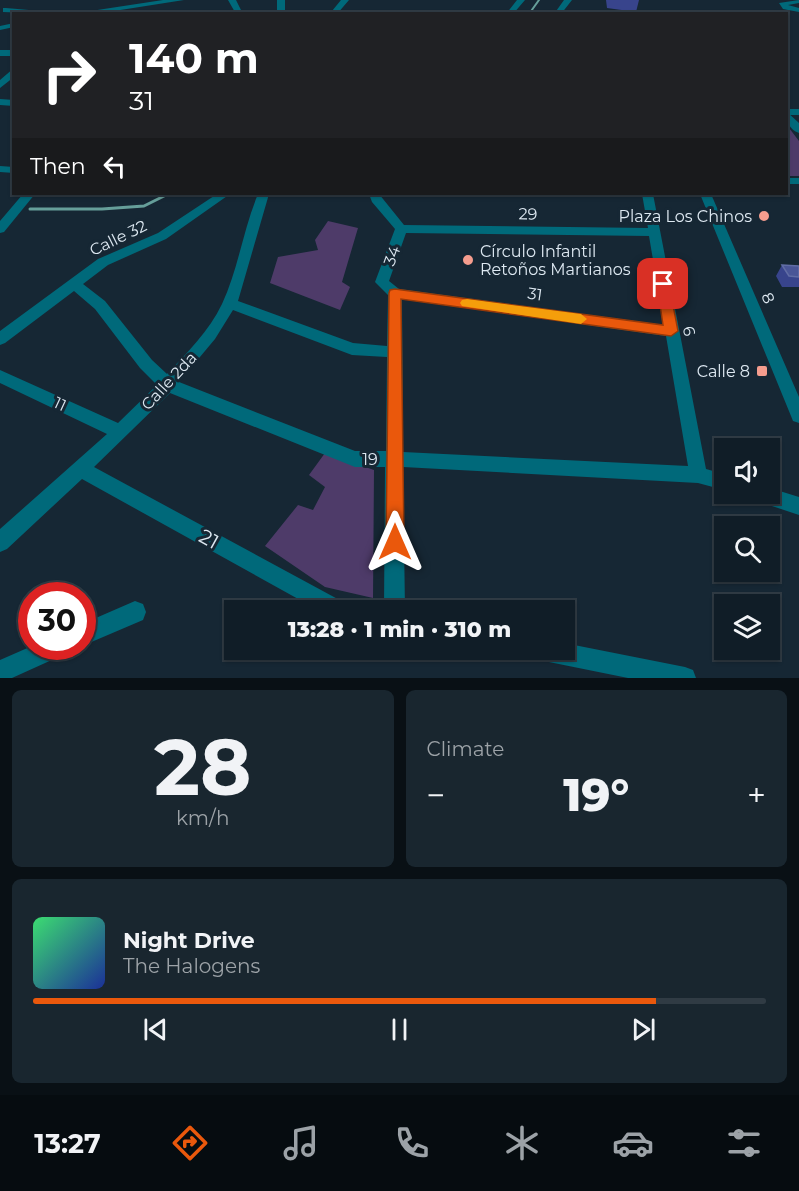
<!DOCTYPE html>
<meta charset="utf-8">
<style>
:root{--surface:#101d27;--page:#19262f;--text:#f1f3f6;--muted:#9ca2a7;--line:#303b44;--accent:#ea580c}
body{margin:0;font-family:Montserrat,sans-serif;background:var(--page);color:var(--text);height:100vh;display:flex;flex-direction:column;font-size:22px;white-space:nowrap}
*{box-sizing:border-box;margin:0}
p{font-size:20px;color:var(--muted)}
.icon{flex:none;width:33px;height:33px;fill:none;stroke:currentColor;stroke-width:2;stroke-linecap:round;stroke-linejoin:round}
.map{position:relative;height:678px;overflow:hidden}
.sheet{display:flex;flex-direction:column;gap:12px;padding:12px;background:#091015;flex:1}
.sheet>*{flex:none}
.banner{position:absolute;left:12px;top:12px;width:776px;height:183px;border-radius:0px;box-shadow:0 2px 4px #0004,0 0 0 2px var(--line);background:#202124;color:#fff;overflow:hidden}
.tools{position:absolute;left:714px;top:438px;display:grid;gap:12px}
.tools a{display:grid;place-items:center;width:66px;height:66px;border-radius:0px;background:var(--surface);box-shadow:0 2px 4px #0004,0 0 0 2px var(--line);font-size:30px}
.speed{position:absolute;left:18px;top:582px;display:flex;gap:12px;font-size:30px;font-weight:700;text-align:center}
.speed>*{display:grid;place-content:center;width:78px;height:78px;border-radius:50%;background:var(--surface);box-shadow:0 2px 4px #0004,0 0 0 2px var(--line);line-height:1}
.speed .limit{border:9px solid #d22;background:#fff;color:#111}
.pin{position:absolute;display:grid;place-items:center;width:51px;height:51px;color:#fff;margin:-26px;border-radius:12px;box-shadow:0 3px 9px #0006}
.me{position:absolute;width:66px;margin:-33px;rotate:0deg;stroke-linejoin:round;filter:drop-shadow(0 0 4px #0008)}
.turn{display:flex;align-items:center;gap:21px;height:126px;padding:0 18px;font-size:27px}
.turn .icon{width:78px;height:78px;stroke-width:2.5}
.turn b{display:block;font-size:42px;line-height:51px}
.then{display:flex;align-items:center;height:57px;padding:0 18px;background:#0003;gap:12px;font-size:22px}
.big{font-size:45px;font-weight:800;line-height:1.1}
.sheet .widget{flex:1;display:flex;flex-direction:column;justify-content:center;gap:9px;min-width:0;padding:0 21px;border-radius:9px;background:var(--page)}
.sheet .dial{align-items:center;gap:0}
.dial b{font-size:78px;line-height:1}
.song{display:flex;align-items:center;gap:18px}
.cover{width:72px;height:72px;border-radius:9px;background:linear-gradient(135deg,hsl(140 70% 55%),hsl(230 70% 35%))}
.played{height:6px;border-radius:3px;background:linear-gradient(90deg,var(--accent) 85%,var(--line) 85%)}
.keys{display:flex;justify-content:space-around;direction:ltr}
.heat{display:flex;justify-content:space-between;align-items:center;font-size:33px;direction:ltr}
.sheet .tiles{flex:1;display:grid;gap:12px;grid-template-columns:1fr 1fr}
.widget:last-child{grid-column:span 2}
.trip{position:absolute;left:224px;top:600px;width:351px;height:60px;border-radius:0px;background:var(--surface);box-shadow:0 2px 4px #0004,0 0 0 2px var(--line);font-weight:800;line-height:60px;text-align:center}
.dock{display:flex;height:96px;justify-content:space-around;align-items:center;background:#060c10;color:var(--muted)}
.dock .icon{width:42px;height:42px}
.dock .current{color:var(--accent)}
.dock b{font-size:27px;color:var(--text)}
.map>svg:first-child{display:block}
.green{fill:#4e3b69}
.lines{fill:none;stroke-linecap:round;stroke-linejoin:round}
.stream-far1{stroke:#669f9a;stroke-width:2}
.stream{stroke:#669f9a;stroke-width:3}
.minor{fill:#00697a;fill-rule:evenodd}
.tertiary{fill:#00697a;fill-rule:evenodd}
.wall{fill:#38448c}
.building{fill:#4a5697;stroke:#616da5;stroke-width:1.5}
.route{fill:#ea580c;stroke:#983908;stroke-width:1.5}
.slow{fill:#f59e0b}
.poi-dot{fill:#f59d8e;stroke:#162734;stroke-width:2}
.labels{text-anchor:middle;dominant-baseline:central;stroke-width:6;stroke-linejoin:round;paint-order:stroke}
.street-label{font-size:16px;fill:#dee9f2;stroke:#162734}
.poi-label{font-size:16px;fill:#dee9f2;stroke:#162734;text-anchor:end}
.near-street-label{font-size:20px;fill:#dee9f2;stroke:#162734}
</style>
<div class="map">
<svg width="799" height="678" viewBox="0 0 799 678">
<rect width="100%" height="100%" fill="#162734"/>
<path class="green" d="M786,124L799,141V176H786Z
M328,221L358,228L342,282L350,287L340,310L270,283L278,257L318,250L315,240Z
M325,453L374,470L373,598L325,587L265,546L298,505L313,510L325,487L309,475Z"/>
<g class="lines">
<path class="stream-far1" d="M529,14L539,0"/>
<path class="stream" d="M30,209H102L144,206L168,194"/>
<path class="minor" d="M163,0H184L95,14H71Z
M228,0H236L243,14H236Z
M277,0H285V13L332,11L341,0H349L337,14H277Z
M517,0H525L513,14H506Z
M799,0V3L788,5L799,8V12L783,9L779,3Z
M6,8L52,12L55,14L3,12V8Z
M14,23V27L0,30V26Z
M0,50H14V56H0Z
M14,68V77L0,88V80Z
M786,111L799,123V133C789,130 786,120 786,111Z
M0,166L14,167V173L0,172Z
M786,178H799V184H786Z
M23,194H35L4,232L0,233V221Z
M217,194H230L166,239L108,265L83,284L105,301L152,360L167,374C187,353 209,331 222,304C238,270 243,230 258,194H269L238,301L353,343L387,346L388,295L375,282L395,229L372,202L369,194H379L404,225L648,228L642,194H653L706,469L724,474V490L698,483L403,467L405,610H384L385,467H355L170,393L94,467L345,603L348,610H318L82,479L7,549L0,552V529L107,434L0,383V370L118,423L157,385L140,368L95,309L74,291L5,343L0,345V331L98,259L158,233ZM406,233L649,236L664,325L399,289L389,281ZM402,299L666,336L688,466L403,452ZM233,310L352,355L387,357L386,451H355L179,382L215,339Z
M770,488L799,497V515L754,500L752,494H770Z
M135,601L143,604L146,612L143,620L82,646V624Z
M564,643L685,667L693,670L696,678H628L544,661L536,658L533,650H564Z
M32,646H68L65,654L12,678H0V660Z"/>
<path class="tertiary" d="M564,0H572L561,14H554Z
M0,99L14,100V106L0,105Z
M786,109H799V115H786Z
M700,194H711L799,397V423L793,421L791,416Z"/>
</g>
<path class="wall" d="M606,0H639L636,12L607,8Z
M782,265L799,266V287H782L776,276Z"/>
<path class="building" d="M782,265L799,266V277L789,276Z"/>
<path class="route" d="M663,280L669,284L678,331L671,336L401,299L404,542L401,549L395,551L388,549L386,542L389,293L390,290L395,289L663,325L657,284Z"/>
<path class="slow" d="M467,299L581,314L587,319L581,324L462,306L460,303L462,300Z"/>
<g class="poi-dot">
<circle cx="764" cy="216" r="6"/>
<circle cx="468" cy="260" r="6"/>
<rect x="756" y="365" width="12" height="12" rx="3"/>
</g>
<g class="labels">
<g class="street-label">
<text transform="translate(528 214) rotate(1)">29</text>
<text transform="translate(118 238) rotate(-26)">Calle 32</text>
<text transform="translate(392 256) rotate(-70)">34</text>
<text transform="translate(535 294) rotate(8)">31</text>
<text transform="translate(768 298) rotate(67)">8</text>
<text transform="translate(689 331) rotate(80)">6</text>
<text transform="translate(169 381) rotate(-47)">Calle 2da</text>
<text transform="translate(60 404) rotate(25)">11</text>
<text x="370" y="459">19</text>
</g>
<g class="poi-label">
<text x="752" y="216">Plaza Los Chinos</text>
<text x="480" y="251" text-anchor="start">Círculo Infantil<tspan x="480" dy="18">Retoños Martianos</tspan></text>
<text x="750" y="371">Calle 8</text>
</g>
<g class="near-street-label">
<text transform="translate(209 539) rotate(29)">21</text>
</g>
</g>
</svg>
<div class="tools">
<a><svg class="icon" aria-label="sound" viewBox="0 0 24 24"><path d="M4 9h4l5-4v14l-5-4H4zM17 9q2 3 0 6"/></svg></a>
<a><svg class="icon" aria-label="search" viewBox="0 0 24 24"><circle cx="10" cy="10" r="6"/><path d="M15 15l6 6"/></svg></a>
<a><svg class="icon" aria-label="layers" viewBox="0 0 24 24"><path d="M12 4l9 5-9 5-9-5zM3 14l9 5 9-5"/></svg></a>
</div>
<div class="speed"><div class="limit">30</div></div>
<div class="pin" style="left:663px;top:284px;background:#d93025"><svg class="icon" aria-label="arrive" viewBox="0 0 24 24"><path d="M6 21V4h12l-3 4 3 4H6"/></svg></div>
<svg class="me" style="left:395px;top:542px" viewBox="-20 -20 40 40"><path d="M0-17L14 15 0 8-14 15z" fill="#ea580c" stroke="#fff" stroke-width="4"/></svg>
<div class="trip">13:28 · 1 min · 310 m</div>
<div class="banner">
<div class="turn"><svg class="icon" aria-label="right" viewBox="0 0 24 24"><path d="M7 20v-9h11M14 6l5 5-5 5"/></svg><div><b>140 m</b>31</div></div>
<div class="then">Then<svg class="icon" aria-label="left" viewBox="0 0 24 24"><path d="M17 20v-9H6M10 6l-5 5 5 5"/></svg></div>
</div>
</div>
<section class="sheet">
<div class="tiles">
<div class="widget dial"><b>28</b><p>km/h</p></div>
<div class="widget"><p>Climate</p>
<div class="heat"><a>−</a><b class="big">19°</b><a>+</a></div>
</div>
<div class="widget">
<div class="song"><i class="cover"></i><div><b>Night Drive</b><p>The Halogens</p></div></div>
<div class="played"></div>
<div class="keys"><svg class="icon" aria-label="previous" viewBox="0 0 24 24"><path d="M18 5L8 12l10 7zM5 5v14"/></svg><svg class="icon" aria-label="pause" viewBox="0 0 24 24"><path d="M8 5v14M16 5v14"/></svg><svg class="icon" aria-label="next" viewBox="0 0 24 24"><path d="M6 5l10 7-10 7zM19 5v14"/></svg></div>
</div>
</div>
</section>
<nav class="dock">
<b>13:27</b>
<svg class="icon current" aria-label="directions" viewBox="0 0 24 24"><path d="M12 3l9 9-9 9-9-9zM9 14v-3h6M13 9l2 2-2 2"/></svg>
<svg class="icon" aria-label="music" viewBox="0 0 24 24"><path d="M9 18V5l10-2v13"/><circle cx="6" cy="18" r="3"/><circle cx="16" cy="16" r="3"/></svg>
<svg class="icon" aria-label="phone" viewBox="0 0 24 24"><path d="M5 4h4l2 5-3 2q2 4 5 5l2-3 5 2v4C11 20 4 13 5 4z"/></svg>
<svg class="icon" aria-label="climate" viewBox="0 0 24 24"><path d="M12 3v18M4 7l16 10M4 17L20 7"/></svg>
<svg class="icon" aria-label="car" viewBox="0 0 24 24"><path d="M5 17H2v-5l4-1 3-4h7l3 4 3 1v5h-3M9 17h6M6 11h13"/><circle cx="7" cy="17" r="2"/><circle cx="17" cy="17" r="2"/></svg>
<svg class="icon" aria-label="filters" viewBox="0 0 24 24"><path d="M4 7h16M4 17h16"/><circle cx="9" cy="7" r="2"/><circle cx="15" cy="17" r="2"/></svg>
</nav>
